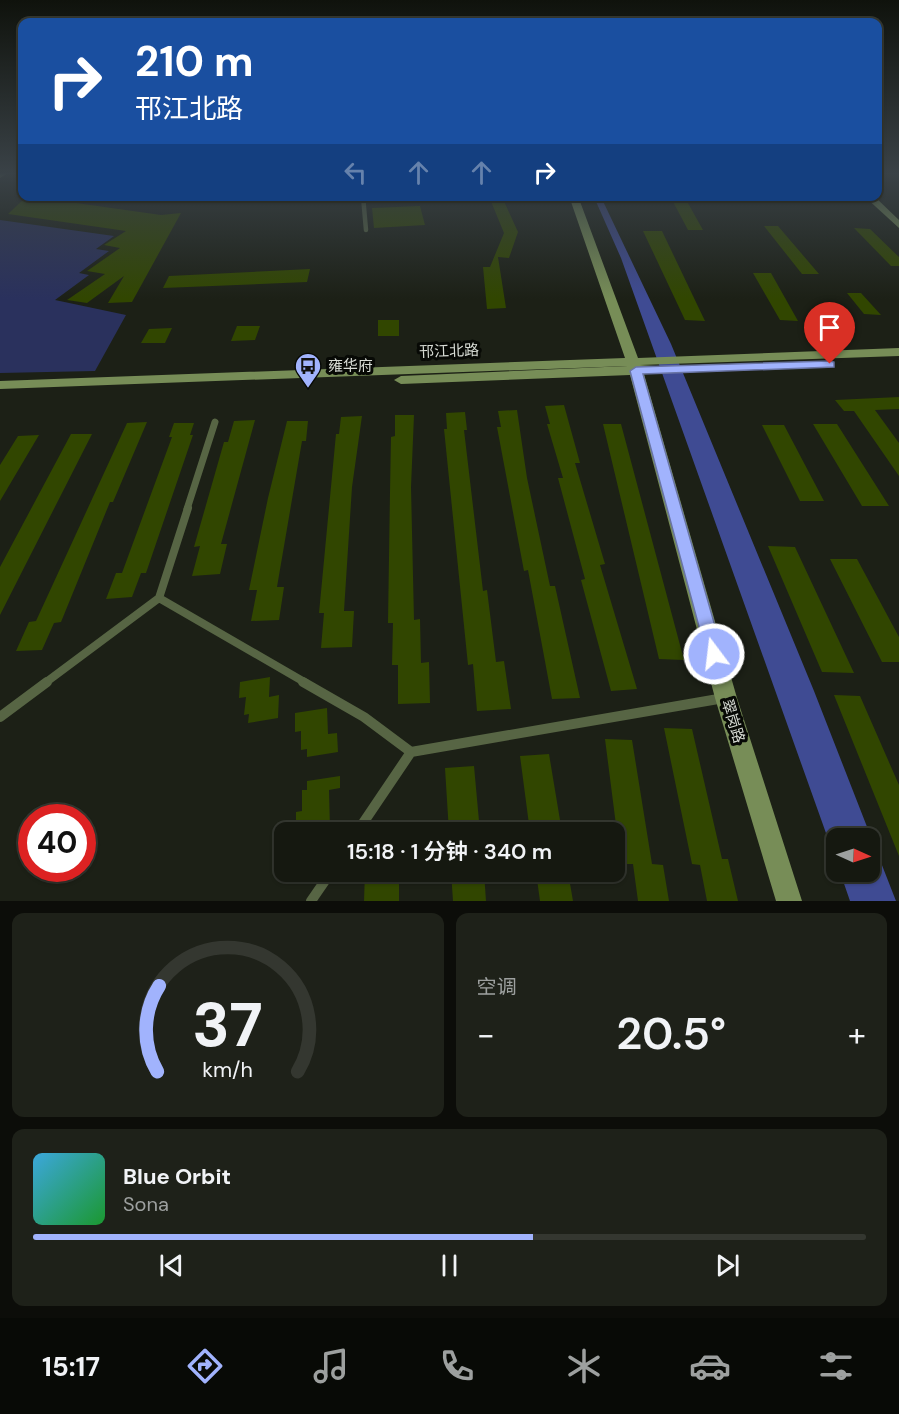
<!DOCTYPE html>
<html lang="zh">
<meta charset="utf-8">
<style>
:root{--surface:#151810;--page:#1e2119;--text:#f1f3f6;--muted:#9da09f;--line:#343730;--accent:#a1b3fd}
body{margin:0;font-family:"DM Sans","Noto Sans SC",sans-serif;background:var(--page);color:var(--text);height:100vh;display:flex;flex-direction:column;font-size:22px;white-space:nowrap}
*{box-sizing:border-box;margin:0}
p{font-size:20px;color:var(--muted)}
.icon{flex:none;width:33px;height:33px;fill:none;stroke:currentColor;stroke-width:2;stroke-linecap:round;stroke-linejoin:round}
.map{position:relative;height:901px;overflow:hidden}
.side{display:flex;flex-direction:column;gap:12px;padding:12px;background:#0c0d09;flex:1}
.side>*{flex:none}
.hud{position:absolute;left:18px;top:18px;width:864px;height:183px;border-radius:12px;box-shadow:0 2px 4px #0004,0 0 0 2px var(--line);background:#1a4fa0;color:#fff;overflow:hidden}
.needle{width:39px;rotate:93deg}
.tools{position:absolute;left:826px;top:828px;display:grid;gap:12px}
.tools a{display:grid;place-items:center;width:54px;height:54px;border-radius:12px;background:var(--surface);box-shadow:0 2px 4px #0004,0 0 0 2px var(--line);font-size:30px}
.speed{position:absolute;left:18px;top:804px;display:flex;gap:12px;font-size:30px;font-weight:700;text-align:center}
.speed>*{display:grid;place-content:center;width:78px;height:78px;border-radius:50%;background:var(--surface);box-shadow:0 2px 4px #0004,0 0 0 2px var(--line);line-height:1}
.speed .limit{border:9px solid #d22;background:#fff;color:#111}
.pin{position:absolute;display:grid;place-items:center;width:51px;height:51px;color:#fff;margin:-62px -26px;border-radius:50% 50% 50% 0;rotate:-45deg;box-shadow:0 0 6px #0007}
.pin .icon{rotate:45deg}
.me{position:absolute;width:66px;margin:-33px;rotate:345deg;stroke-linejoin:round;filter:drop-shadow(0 0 4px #0008)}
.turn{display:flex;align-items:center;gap:21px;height:126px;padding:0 18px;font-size:27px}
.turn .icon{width:78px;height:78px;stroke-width:2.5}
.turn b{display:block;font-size:42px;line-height:51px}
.lanes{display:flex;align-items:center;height:57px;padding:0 18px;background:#0003;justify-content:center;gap:30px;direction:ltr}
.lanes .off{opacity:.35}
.big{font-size:45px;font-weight:600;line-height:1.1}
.side .tile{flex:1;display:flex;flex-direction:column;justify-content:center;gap:9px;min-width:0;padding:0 21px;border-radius:12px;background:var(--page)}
.side .dial{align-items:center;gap:0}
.dial svg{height:156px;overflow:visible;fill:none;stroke:var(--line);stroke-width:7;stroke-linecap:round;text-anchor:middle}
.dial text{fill:var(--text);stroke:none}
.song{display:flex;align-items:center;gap:18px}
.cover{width:72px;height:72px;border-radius:9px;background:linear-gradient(135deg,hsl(200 70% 55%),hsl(130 70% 35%))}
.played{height:6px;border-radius:3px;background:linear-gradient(90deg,var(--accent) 60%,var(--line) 60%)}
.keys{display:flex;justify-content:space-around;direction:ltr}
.heat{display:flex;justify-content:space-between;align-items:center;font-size:33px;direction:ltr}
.side .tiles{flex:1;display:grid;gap:12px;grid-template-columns:1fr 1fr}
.tile:last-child{grid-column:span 2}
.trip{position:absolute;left:274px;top:822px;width:351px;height:60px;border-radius:12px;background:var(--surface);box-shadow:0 2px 4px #0004,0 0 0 2px var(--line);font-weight:600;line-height:60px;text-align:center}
.menu{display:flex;height:96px;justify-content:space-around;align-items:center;background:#080a06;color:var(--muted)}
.menu .icon{width:42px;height:42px}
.menu .current{color:var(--accent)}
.menu b{font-size:27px;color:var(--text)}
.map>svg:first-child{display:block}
.green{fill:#2a315d}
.water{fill:#3f4b93}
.building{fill:#314600}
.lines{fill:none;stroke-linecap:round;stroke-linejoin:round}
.lane-far3{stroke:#576544;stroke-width:4.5}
.lane-far2{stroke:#576544;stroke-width:7}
.lane-far1{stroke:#576544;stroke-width:8}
.lane{stroke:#576544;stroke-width:10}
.secondary{fill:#778d57;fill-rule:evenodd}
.primary{fill:#90ad66;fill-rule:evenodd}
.route{fill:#a1b3fd;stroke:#6974a4;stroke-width:1.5}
.labels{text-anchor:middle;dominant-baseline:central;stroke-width:6;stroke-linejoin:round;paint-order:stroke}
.street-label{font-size:15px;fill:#d9ddd6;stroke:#070905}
.poi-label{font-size:15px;fill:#d9ddd6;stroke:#070905;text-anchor:start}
</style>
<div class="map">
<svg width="899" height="901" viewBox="0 0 899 901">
<rect width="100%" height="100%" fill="#1c2016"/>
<path class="green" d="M0,220L114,236L96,249L109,251L79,273L89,275L55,300L126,315L95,371L0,373Z"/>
<path class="water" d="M594,197H601L671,344L814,691L896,901H850L840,872H870V838H837V864L621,258Z"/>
<path class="building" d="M27,196H51L48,199L161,215L181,213L132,302L108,303L124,276L87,303L67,300L105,274L87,271L120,248L104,245L126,231L8,214Z
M670,196H684L703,230H688Z
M490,199H503L518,232L509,258L498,257L506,308L487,309L483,267H490L504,233Z
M420,206L425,225L374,228L372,208Z
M764,226H778L819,274H802Z
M854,228L870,229L899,257V266H891Z
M643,231H662L705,321L685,320Z
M310,269L307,282L163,288L169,276Z
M753,273H771L798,321L780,320Z
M847,293H861L881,315L864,314Z
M378,320H399V336H378Z
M237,326H260L255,340L231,341Z
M172,328L165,343H141L149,329Z
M899,397V409L875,410L899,443V476L854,411H844L835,400Z
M564,405L580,463H575L605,564L600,565L637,689L611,691L581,580L585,579L558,478H563L547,424H550L545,406Z
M517,410L527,478L550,586H555L580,698L552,699L528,570L524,571L497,427H501L498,411Z
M465,412L467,430H464L483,591L487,590L496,662L504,661L511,709L477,711L473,664L468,665L444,429H447L446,413Z
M395,415H414L411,487L414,620L420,619L421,663L429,662L430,703L398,704V665H392L393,623H388L390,492L391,437L395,436Z
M362,416L352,487L344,611H354L352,647L321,648L324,613H319L336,434H339L341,417Z
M255,420L221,544H227L220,574L192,576L200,546L194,547L224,442H228L234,421Z
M287,421H308L306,441H302L277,587H284L279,620L251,621L257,590H249L268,498Z
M147,422L113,502H110L61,622L54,623L42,650L16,651L29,622L36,621L127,423Z
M174,423H194L190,435H193L146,573H141L132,597L106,599L116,573H122L172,437H169Z
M603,424H621L684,660L659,659Z
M813,424H837L889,506H862Z
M762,425H784L824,501H800Z
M71,434H92L0,615V567Z
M39,435L0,501V465L18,436Z
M768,546L795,547L854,673L822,672Z
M830,559H857L899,637V662H882Z
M270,677L269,697L279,695L278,718L248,723L249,714L244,715L246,697L239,698L240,682Z
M834,695L860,696L899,785V856Z
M327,708L328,734L337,733L338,752L307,757V749L301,750V731L295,732V713Z
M664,728L692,729L722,859H728L738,901H707L700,865L692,864Z
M605,739L632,740L652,864L663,865L669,901H638L633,864H621Z
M549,754L562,832H530L520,756Z
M474,766L480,832H449L445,768Z
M340,776V788L329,790L330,829L296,832V812L302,811V790H307V781Z
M365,872H399V901H364Z
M451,872H484L486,901H453Z
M536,872H568L573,901H540Z"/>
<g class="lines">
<path class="lane-far3" d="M363,196L366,230"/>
<path class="lane-far2" d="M187,509L215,422"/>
<path class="lane-far1" d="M159,598L188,508
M45,683L159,598L306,683"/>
<path class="lane" d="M303,682L364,717L411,752L357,832
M0,717L47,682
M411,752L724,698
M311,901L331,872"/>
<path class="secondary" d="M569,196H578L638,358L899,348V356L640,365L656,366L663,370L656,374H644L737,698L802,901H776L715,698L630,375L401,384L394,380L401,376L628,366L0,389V381L625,358Z
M864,196H874L899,220V228Z"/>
<path class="primary" d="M0,173H8L0,178Z"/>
</g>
<linearGradient id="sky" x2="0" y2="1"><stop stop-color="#0f120c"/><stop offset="0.58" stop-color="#3a4247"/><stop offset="1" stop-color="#3a4247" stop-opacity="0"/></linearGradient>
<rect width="899" height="299" fill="url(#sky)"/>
<path class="route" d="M830,361L834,362V367L643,374L723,654L721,660L714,662L708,660L630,371L636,367Z"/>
<defs>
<g id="bus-pin" transform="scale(1.35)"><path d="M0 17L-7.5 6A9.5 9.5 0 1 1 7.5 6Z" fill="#a1b3fd" stroke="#070905"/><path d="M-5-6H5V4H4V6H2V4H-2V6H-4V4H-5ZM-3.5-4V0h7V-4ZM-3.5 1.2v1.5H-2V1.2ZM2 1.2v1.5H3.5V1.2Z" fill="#111"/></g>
</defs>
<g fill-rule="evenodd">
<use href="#bus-pin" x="308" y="366"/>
</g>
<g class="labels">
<g class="street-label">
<text transform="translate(449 351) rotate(-2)">邗江北路</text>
<text transform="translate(733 721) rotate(73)">翠岗路</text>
</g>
<g class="poi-label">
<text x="328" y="366">雍华府</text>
</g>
</g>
</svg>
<div class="tools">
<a><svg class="needle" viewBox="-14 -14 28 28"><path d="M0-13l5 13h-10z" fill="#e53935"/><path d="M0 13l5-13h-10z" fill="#9da09f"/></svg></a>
</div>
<div class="speed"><div class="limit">40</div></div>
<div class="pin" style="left:830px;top:364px;background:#d93025"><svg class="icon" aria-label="arrive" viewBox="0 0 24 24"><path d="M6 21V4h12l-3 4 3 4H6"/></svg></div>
<svg class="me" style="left:714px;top:654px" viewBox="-20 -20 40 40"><circle r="17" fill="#a1b3fd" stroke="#fff" stroke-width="3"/><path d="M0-11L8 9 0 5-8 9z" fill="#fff"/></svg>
<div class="trip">15:18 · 1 分钟 · 340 m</div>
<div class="hud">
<div class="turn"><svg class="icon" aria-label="right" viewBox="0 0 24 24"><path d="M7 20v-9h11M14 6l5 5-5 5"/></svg><div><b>210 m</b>邗江北路</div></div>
<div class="lanes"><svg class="icon off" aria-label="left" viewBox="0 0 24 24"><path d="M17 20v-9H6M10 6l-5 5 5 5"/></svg><svg class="icon off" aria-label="ahead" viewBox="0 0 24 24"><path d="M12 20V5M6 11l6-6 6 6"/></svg><svg class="icon off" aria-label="ahead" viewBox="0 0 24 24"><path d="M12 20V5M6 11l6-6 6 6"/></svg><svg class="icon" aria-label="right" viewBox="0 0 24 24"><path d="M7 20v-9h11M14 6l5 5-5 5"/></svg></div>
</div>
</div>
<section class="side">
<div class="tiles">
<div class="tile dial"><svg viewBox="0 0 100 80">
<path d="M14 69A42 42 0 1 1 86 69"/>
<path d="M14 69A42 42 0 0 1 15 25" stroke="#a1b3fd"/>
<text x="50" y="56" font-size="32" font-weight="700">37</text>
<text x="50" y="72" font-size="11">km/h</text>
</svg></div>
<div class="tile"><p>空调</p>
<div class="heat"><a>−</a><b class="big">20.5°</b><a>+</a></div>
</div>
<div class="tile">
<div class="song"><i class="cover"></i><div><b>Blue Orbit</b><p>Sona</p></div></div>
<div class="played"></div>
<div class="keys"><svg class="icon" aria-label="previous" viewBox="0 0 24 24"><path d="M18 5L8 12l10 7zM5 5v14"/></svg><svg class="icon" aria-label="pause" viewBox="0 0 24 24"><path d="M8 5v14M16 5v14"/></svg><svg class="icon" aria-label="next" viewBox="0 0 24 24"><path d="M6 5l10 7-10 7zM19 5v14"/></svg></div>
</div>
</div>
</section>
<nav class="menu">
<b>15:17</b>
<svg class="icon current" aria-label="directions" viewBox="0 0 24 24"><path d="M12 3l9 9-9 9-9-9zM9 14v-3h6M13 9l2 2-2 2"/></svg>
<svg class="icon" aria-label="music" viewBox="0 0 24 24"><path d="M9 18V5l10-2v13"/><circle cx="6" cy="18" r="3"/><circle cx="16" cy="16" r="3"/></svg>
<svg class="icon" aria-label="phone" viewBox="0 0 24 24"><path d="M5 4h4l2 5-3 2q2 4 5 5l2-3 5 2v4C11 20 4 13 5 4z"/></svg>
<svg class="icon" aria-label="climate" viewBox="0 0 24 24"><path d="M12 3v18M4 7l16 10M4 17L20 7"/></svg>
<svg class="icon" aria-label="car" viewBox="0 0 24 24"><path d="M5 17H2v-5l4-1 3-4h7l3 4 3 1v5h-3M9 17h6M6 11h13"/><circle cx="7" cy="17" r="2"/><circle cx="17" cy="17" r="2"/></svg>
<svg class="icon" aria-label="filters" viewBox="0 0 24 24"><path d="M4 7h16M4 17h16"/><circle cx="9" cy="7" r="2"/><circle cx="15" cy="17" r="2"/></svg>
</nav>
